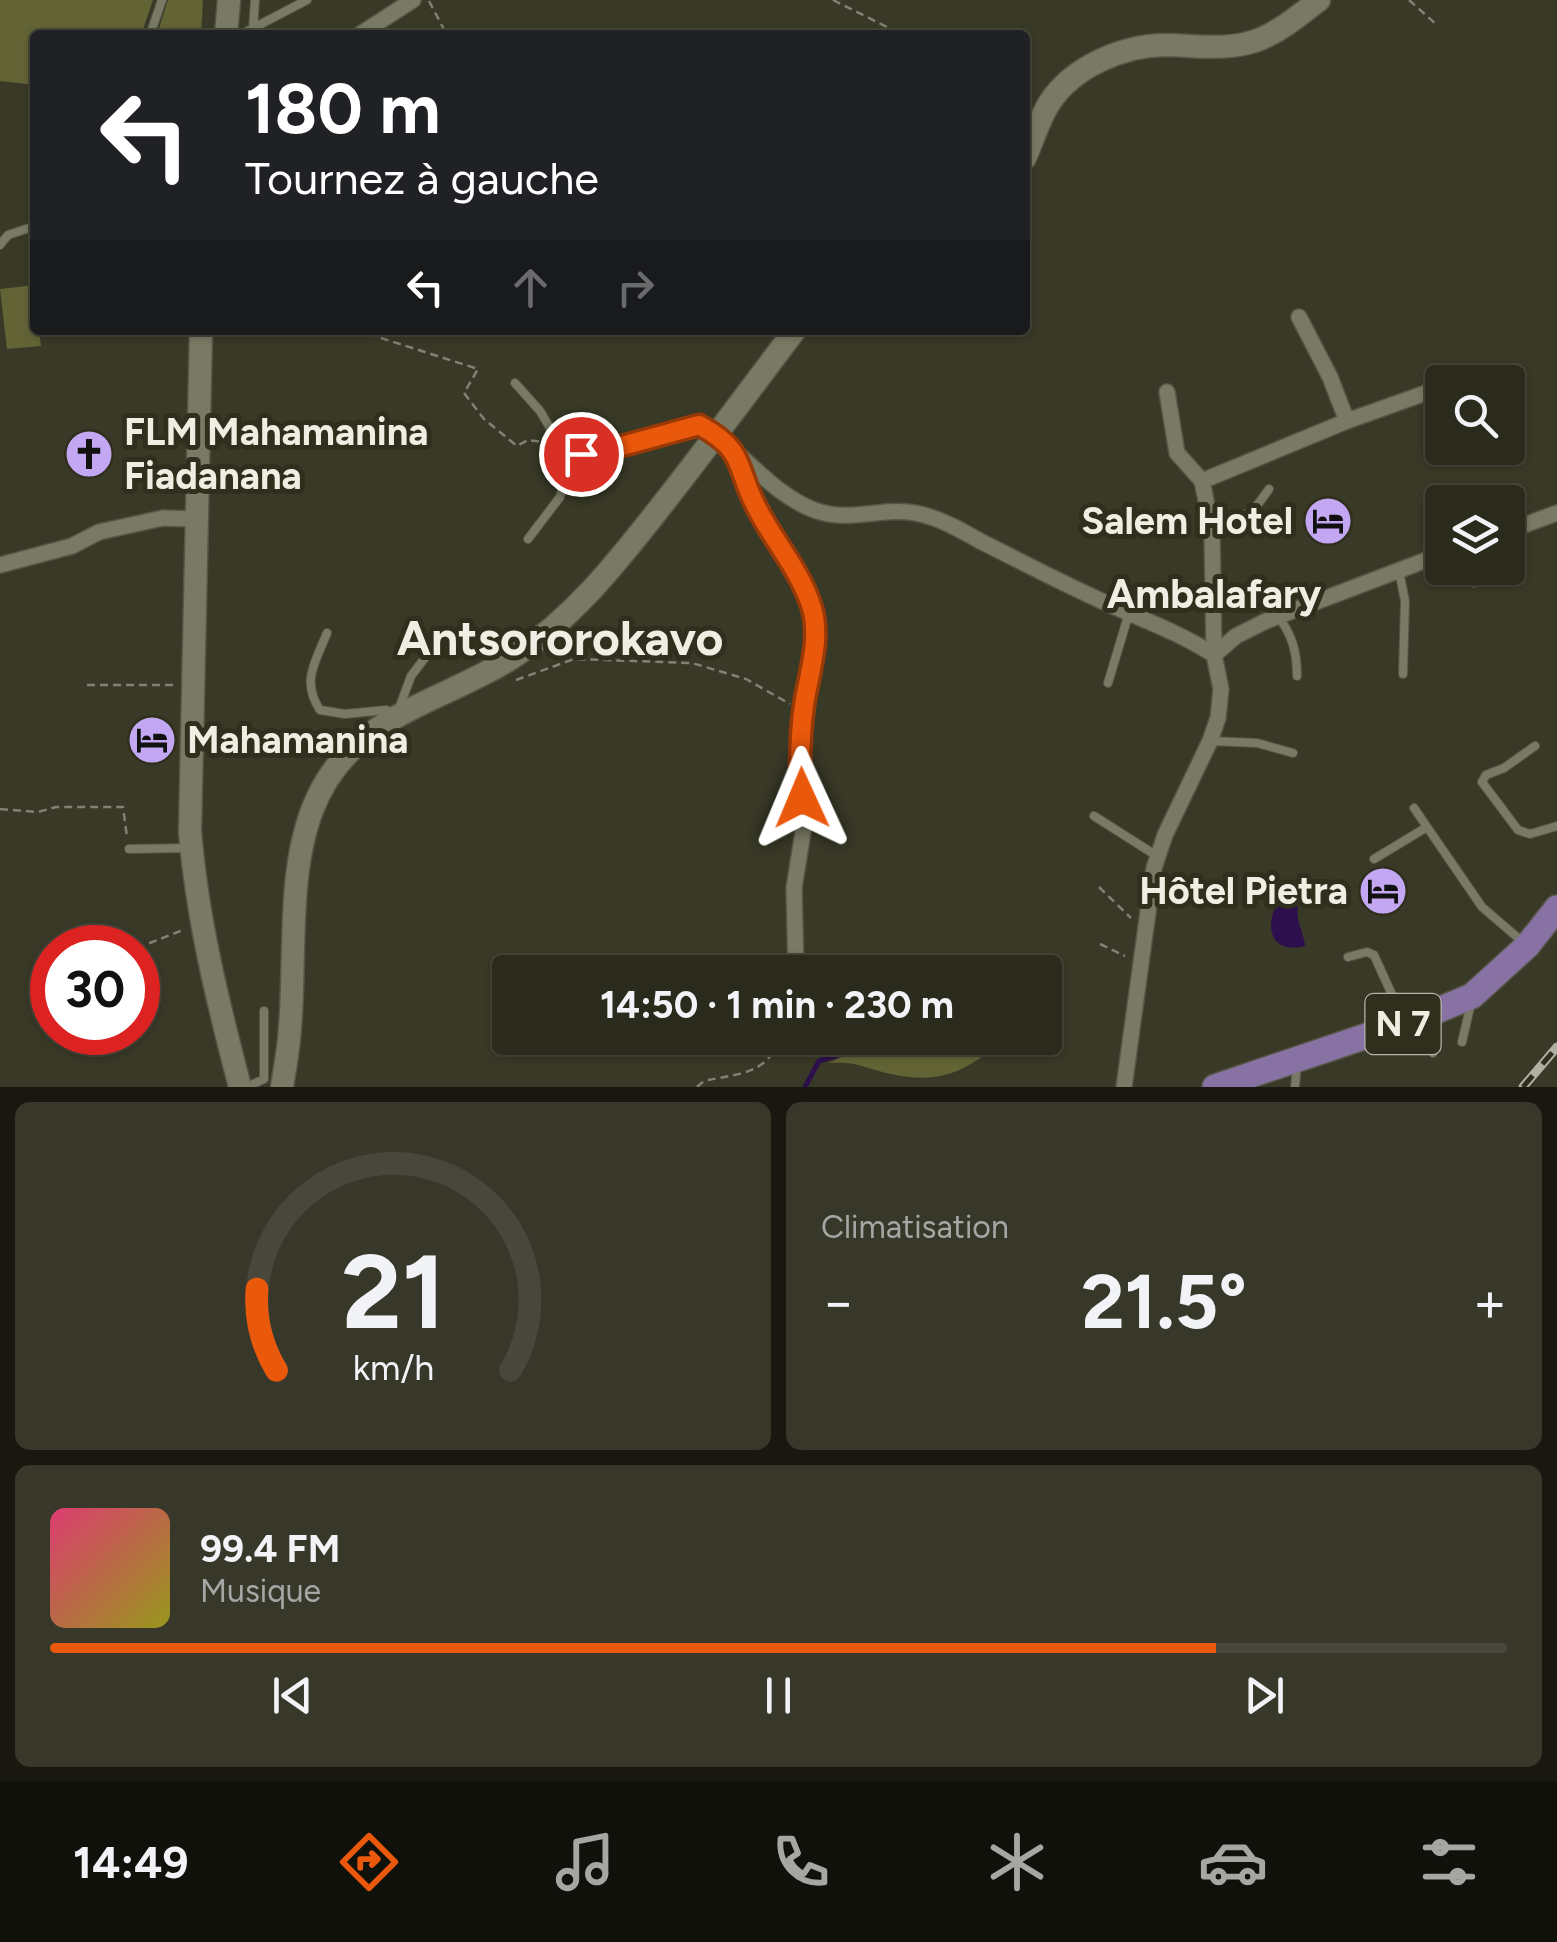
<!DOCTYPE html>
<html lang="fr">
<meta charset="utf-8">
<style>
:root{--surface:#2b2b1d;--page:#37372a;--text:#f1f3f6;--muted:#a6a7a4;--line:#47473b;--accent:#ea580c}
body{margin:0;font-family:Figtree,sans-serif;background:var(--page);color:var(--text);height:100vh;display:flex;flex-direction:column;font-size:38px;white-space:nowrap}
*{box-sizing:border-box;margin:0}
p{font-size:32px;color:var(--muted)}
.icon{flex:none;width:55px;height:55px;fill:none;stroke:currentColor;stroke-width:2;stroke-linecap:round;stroke-linejoin:round}
.map{position:relative;height:1087px;overflow:hidden}
.sheet{display:flex;flex-direction:column;gap:15px;padding:15px;background:#181810;flex:1}
.sheet>*{flex:none}
.guide{position:absolute;left:30px;top:30px;width:1000px;height:305px;border-radius:10px;box-shadow:0 2px 8px #0004,0 0 0 2px var(--line);background:#202124;color:#fff;overflow:hidden}
.controls{position:absolute;left:1425px;top:365px;display:grid;gap:20px}
.controls a{display:grid;place-items:center;width:100px;height:100px;border-radius:10px;background:var(--surface);box-shadow:0 2px 8px #0004,0 0 0 2px var(--line);font-size:50px}
.speed{position:absolute;left:30px;top:925px;display:flex;gap:20px;font-size:50px;font-weight:700;text-align:center}
.speed>*{display:grid;place-content:center;width:130px;height:130px;border-radius:50%;background:var(--surface);box-shadow:0 2px 8px #0004,0 0 0 2px var(--line);line-height:1}
.speed .limit{border:15px solid #d22;background:#fff;color:#111}
.pin{position:absolute;display:grid;place-items:center;width:85px;height:85px;color:#fff;margin:-42px;border:5px solid #fff;border-radius:50%;box-shadow:0 2px 10px #0007}
.me{position:absolute;width:110px;margin:-55px;rotate:359deg;stroke-linejoin:round;filter:drop-shadow(0 0 8px #0008)}
.turn{display:flex;align-items:center;gap:35px;height:210px;padding:0 50px;font-size:45px}
.turn .icon{width:130px;height:130px;stroke-width:2.5}
.turn b{display:block;font-size:70px;line-height:85px}
.lanes{display:flex;align-items:center;height:95px;padding:0 50px;background:#0003;justify-content:center;gap:50px;direction:ltr}
.lanes .off{opacity:.35}
.big{font-size:75px;font-weight:700;line-height:1.1}
.sheet .card{flex:1;display:flex;flex-direction:column;justify-content:center;gap:15px;min-width:0;padding:0 35px;border-radius:15px;background:var(--page)}
.sheet .dial{align-items:center;gap:0}
.dial svg{height:260px;overflow:visible;fill:none;stroke:var(--line);stroke-width:7;stroke-linecap:round;text-anchor:middle}
.dial text{fill:var(--text);stroke:none}
.song{display:flex;align-items:center;gap:30px}
.cover{width:120px;height:120px;border-radius:15px;background:linear-gradient(135deg,hsl(340 70% 55%),hsl(60 70% 35%))}
.played{height:10px;border-radius:5px;background:linear-gradient(90deg,var(--accent) 80%,var(--line) 80%)}
.keys{display:flex;justify-content:space-around;direction:ltr}
.heat{display:flex;justify-content:space-between;align-items:center;font-size:55px;direction:ltr}
.sheet .tiles{flex:1;display:grid;gap:15px;grid-template-columns:1fr 1fr}
.card:last-child{grid-column:span 2}
.trip{position:absolute;left:492px;top:955px;width:570px;height:100px;border-radius:10px;background:var(--surface);box-shadow:0 2px 8px #0004,0 0 0 2px var(--line);font-weight:700;line-height:100px;text-align:center}
.menu{display:flex;height:160px;justify-content:space-around;align-items:center;background:#11110c;color:var(--muted)}
.menu .icon{width:70px;height:70px}
.menu .selected{color:var(--accent)}
.menu b{font-size:45px;color:var(--text)}
.map>svg:first-child{display:block}
.green{fill:#636436}
.water{fill:#2d0f4e}
.lines{fill:none;stroke-linecap:round;stroke-linejoin:round}
.stream{stroke:#2d0f4e;stroke-width:5}
.lane-casing{stroke:#565646;stroke-width:10}
.street-casing{stroke:#565646;stroke-width:18}
.secondary-casing{stroke:#565646;stroke-width:25}
.primary-casing{stroke:#565646;stroke-width:28}
.path{stroke:#828273;stroke-width:2.5;stroke-dasharray:8 5;stroke-linecap:butt}
.lane{stroke:#797a65;stroke-width:8}
.street{stroke:#797a65;stroke-width:15}
.secondary{stroke:#797a65;stroke-width:22}
.primary{stroke:#8871a3;stroke-width:25}
.rail-casing{stroke:#afafa2;stroke-width:9}
.rail{stroke:#2f2f1d;stroke-width:5;stroke-dasharray:15;stroke-linecap:butt}
.route-casing{stroke:#983908;stroke-width:25}
.route{stroke:#ea580c;stroke-width:18}
.labels{text-anchor:middle;dominant-baseline:central;stroke-width:10;stroke-linejoin:round;paint-order:stroke}
.shield{fill:#2f2f1d;stroke:#b5b5a8;stroke-width:2.5}
.shield-label{font-size:35px;font-weight:bold;fill:#eeeee3}
.poi-label{font-size:38px;font-weight:bold;fill:#eeeee3;stroke:#2f2f1d;text-anchor:start}
.neighbourhood-label{font-size:40px;font-weight:bold;fill:#eeeee3;stroke:#2f2f1d}
.district-label{font-size:48px;font-weight:bold;fill:#eeeee3;stroke:#2f2f1d}
</style>
<div class="map">
<svg width="1557" height="1087" viewBox="0 0 1557 1087">
<rect width="100%" height="100%" fill="#393927"/>
<path class="green" d="M0,0H153L141,35H35V85L0,81Z
M168,0H203L201,35H157Z
M35,285V330H39L41,346L7,349L0,289Z
M886,1038H1009C967,1068 946,1086 891,1074C863,1068 859,1061 828,1063Z"/>
<path class="water" d="M1281,896L1298,907C1295,921 1304,932 1305,946C1267,955 1264,922 1281,896Z"/>
<g class="lines">
<path class="stream" d="M805,1087L819,1061L890,1038"/>
<g class="lane-casing">
<path id="lane" d="M253,30L255,0
M150,35L162,0
M240,35L307,0
M0,245L8,235L35,226
M327,330V332
M515,383L540,411L559,443
M1214,529L1253,511L1269,489
M528,539L560,497L569,465L581,454
M1450,568L1470,574L1474,583
M1399,571L1405,601L1403,674
M1278,616C1292,635 1297,651 1297,676
M327,633C315,663 301,681 320,710L345,714L386,710L397,714L411,676L434,646
M1108,683L1129,613
M1210,741L1257,743L1293,753
M1535,746L1504,768L1486,775L1482,782L1518,830L1530,834L1557,826
M1414,808L1482,907L1524,943
M1094,816L1157,856
M129,849L187,848
M1374,859L1427,827
M1348,957L1367,952L1374,955L1403,1019
M1419,1023L1433,1053
M1462,1042L1471,1003
M247,1087L264,1079V1011
M1295,1087L1297,1064"/>
</g>
<g class="street-casing">
<path id="street" d="M359,35L413,0
M1299,317L1330,377L1347,421
M559,443L581,454L611,449L699,425C741,447 766,491 814,510C852,524 884,505 920,514C942,519 962,531 982,542C1018,560 1054,579 1091,596C1132,616 1176,630 1214,655
M739,458L756,508L811,604L816,632L804,708L800,769L804,826L794,888L796,971
M1202,481L1347,421L1434,390
M1508,531L1557,513
M0,565L72,546L99,532L163,518L195,519
M1214,655L1236,636L1266,621L1442,554
M1124,1087L1154,868L1165,835L1210,741L1218,718L1221,689L1214,655L1212,530L1202,481L1177,453L1167,392"/>
</g>
<g class="secondary-casing">
<path id="secondary" d="M226,35L229,0
M1025,158C1033,140 1039,119 1050,102C1073,67 1122,46 1163,45C1194,45 1225,51 1255,41C1278,33 1300,15 1319,0
M201,330L190,831C197,918 218,1003 240,1087
M282,1087C285,1067 289,1047 290,1027C296,958 287,874 313,808C348,718 434,705 507,661C573,620 619,560 666,500C710,444 752,387 795,330"/>
</g>
<g class="primary-casing">
<path id="primary" d="M1215,1087L1417,1019L1472,996L1527,946L1557,908"/>
</g>
<path class="path" d="M833,0L889,28L886,35
M1409,0L1437,25
M429,1L447,35
M356,330L478,369L464,393L484,419L517,446L528,440L543,442
M516,680L574,659L692,663L746,679L790,704
M87,685H176
M0,809L38,812L56,807H123L127,837
M1099,887L1131,918
M1100,944L1125,956
M137,948L183,930
M697,1087L704,1081C739,1073 767,1075 780,1038"/>
<use href="#lane" class="lane"/>
<use href="#street" class="street"/>
<use href="#secondary" class="secondary"/>
<use href="#primary" class="primary"/>
<g class="rail-casing">
<path id="rail" d="M1523,1087L1557,1047"/>
</g>
<use href="#rail" class="rail"/>
</g>
<g class="lines">
<g class="route-casing">
<path id="route" d="M581,454L611,449L699,425C748,451 735,469 758,510C774,541 800,571 811,605C822,637 809,673 804,705C800,735 799,767 802,798"/>
</g>
<use href="#route" class="route"/>
</g>
<defs>
<g id="church-disc" transform="scale(2.5)"><circle r="9.5" fill="#c3a7f2" stroke="#2f2f1d"/><path d="M-1.2-6h2.4v3.5h3.3v2.4h-3.3V6h-2.4V-.1h-3.3v-2.4h3.3Z" fill="#111"/></g>
<g id="hotel-disc" transform="scale(2.5)"><circle r="9.5" fill="#c3a7f2" stroke="#2f2f1d"/><path d="M-6-4.5h1.5V1H6V5H4.5V3h-9V5H-6ZM-4 0a1.8 1.8 0 1 1 3.6 0ZM.5 0V-2.5h3Q6-2.5 6 0Z" fill="#111"/></g>
</defs>
<g fill-rule="evenodd">
<use href="#church-disc" x="89" y="454"/>
<use href="#hotel-disc" x="1328" y="521"/>
<use href="#hotel-disc" x="152" y="740"/>
<use href="#hotel-disc" x="1383" y="891"/>
</g>
<g class="labels">
<rect class="shield" x="1365.5" y="994" width="75" height="60" rx="8"/>
<g class="shield-label">
<text x="1403" y="1024">N 7</text>
</g>
<g class="poi-label">
<text x="124" y="432">FLM Mahamanina<tspan x="124" dy="44">Fiadanana</tspan></text>
<text x="1293" y="521" text-anchor="end">Salem Hotel</text>
<text x="187" y="740">Mahamanina</text>
<text x="1348" y="891" text-anchor="end">Hôtel Pietra</text>
</g>
<g class="neighbourhood-label">
<text x="1214" y="594">Ambalafary</text>
</g>
<g class="district-label">
<text x="560" y="638">Antsororokavo</text>
</g>
</g>
</svg>
<div class="controls">
<a><svg class="icon" aria-label="search" viewBox="0 0 24 24"><circle cx="10" cy="10" r="6"/><path d="M15 15l6 6"/></svg></a>
<a><svg class="icon" aria-label="layers" viewBox="0 0 24 24"><path d="M12 4l9 5-9 5-9-5zM3 14l9 5 9-5"/></svg></a>
</div>
<div class="speed"><div class="limit">30</div></div>
<div class="pin" style="left:581px;top:454px;background:#d93025"><svg class="icon" aria-label="arrive" viewBox="0 0 24 24"><path d="M6 21V4h12l-3 4 3 4H6"/></svg></div>
<svg class="me" style="left:802px;top:798px" viewBox="-20 -20 40 40"><path d="M0-17L14 15 0 8-14 15z" fill="#ea580c" stroke="#fff" stroke-width="4"/></svg>
<div class="trip">14:50 · 1 min · 230 m</div>
<div class="guide">
<div class="turn"><svg class="icon" aria-label="left" viewBox="0 0 24 24"><path d="M17 20v-9H6M10 6l-5 5 5 5"/></svg><div><b>180 m</b>Tournez à gauche</div></div>
<div class="lanes"><svg class="icon" aria-label="left" viewBox="0 0 24 24"><path d="M17 20v-9H6M10 6l-5 5 5 5"/></svg><svg class="icon off" aria-label="ahead" viewBox="0 0 24 24"><path d="M12 20V5M6 11l6-6 6 6"/></svg><svg class="icon off" aria-label="right" viewBox="0 0 24 24"><path d="M7 20v-9h11M14 6l5 5-5 5"/></svg></div>
</div>
</div>
<section class="sheet">
<div class="tiles">
<div class="card dial"><svg viewBox="0 0 100 80">
<path d="M14 69A42 42 0 1 1 86 69"/>
<path d="M14 69A42 42 0 0 1 8 44" stroke="#ea580c"/>
<text x="50" y="56" font-size="32" font-weight="700">21</text>
<text x="50" y="72" font-size="11">km/h</text>
</svg></div>
<div class="card"><p>Climatisation</p>
<div class="heat"><a>−</a><b class="big">21.5°</b><a>+</a></div>
</div>
<div class="card">
<div class="song"><i class="cover"></i><div><b>99.4 FM</b><p>Musique</p></div></div>
<div class="played"></div>
<div class="keys"><svg class="icon" aria-label="previous" viewBox="0 0 24 24"><path d="M18 5L8 12l10 7zM5 5v14"/></svg><svg class="icon" aria-label="pause" viewBox="0 0 24 24"><path d="M8 5v14M16 5v14"/></svg><svg class="icon" aria-label="next" viewBox="0 0 24 24"><path d="M6 5l10 7-10 7zM19 5v14"/></svg></div>
</div>
</div>
</section>
<nav class="menu">
<b>14:49</b>
<svg class="icon selected" aria-label="directions" viewBox="0 0 24 24"><path d="M12 3l9 9-9 9-9-9zM9 14v-3h6M13 9l2 2-2 2"/></svg>
<svg class="icon" aria-label="music" viewBox="0 0 24 24"><path d="M9 18V5l10-2v13"/><circle cx="6" cy="18" r="3"/><circle cx="16" cy="16" r="3"/></svg>
<svg class="icon" aria-label="phone" viewBox="0 0 24 24"><path d="M5 4h4l2 5-3 2q2 4 5 5l2-3 5 2v4C11 20 4 13 5 4z"/></svg>
<svg class="icon" aria-label="climate" viewBox="0 0 24 24"><path d="M12 3v18M4 7l16 10M4 17L20 7"/></svg>
<svg class="icon" aria-label="car" viewBox="0 0 24 24"><path d="M5 17H2v-5l4-1 3-4h7l3 4 3 1v5h-3M9 17h6M6 11h13"/><circle cx="7" cy="17" r="2"/><circle cx="17" cy="17" r="2"/></svg>
<svg class="icon" aria-label="filters" viewBox="0 0 24 24"><path d="M4 7h16M4 17h16"/><circle cx="9" cy="7" r="2"/><circle cx="15" cy="17" r="2"/></svg>
</nav>
